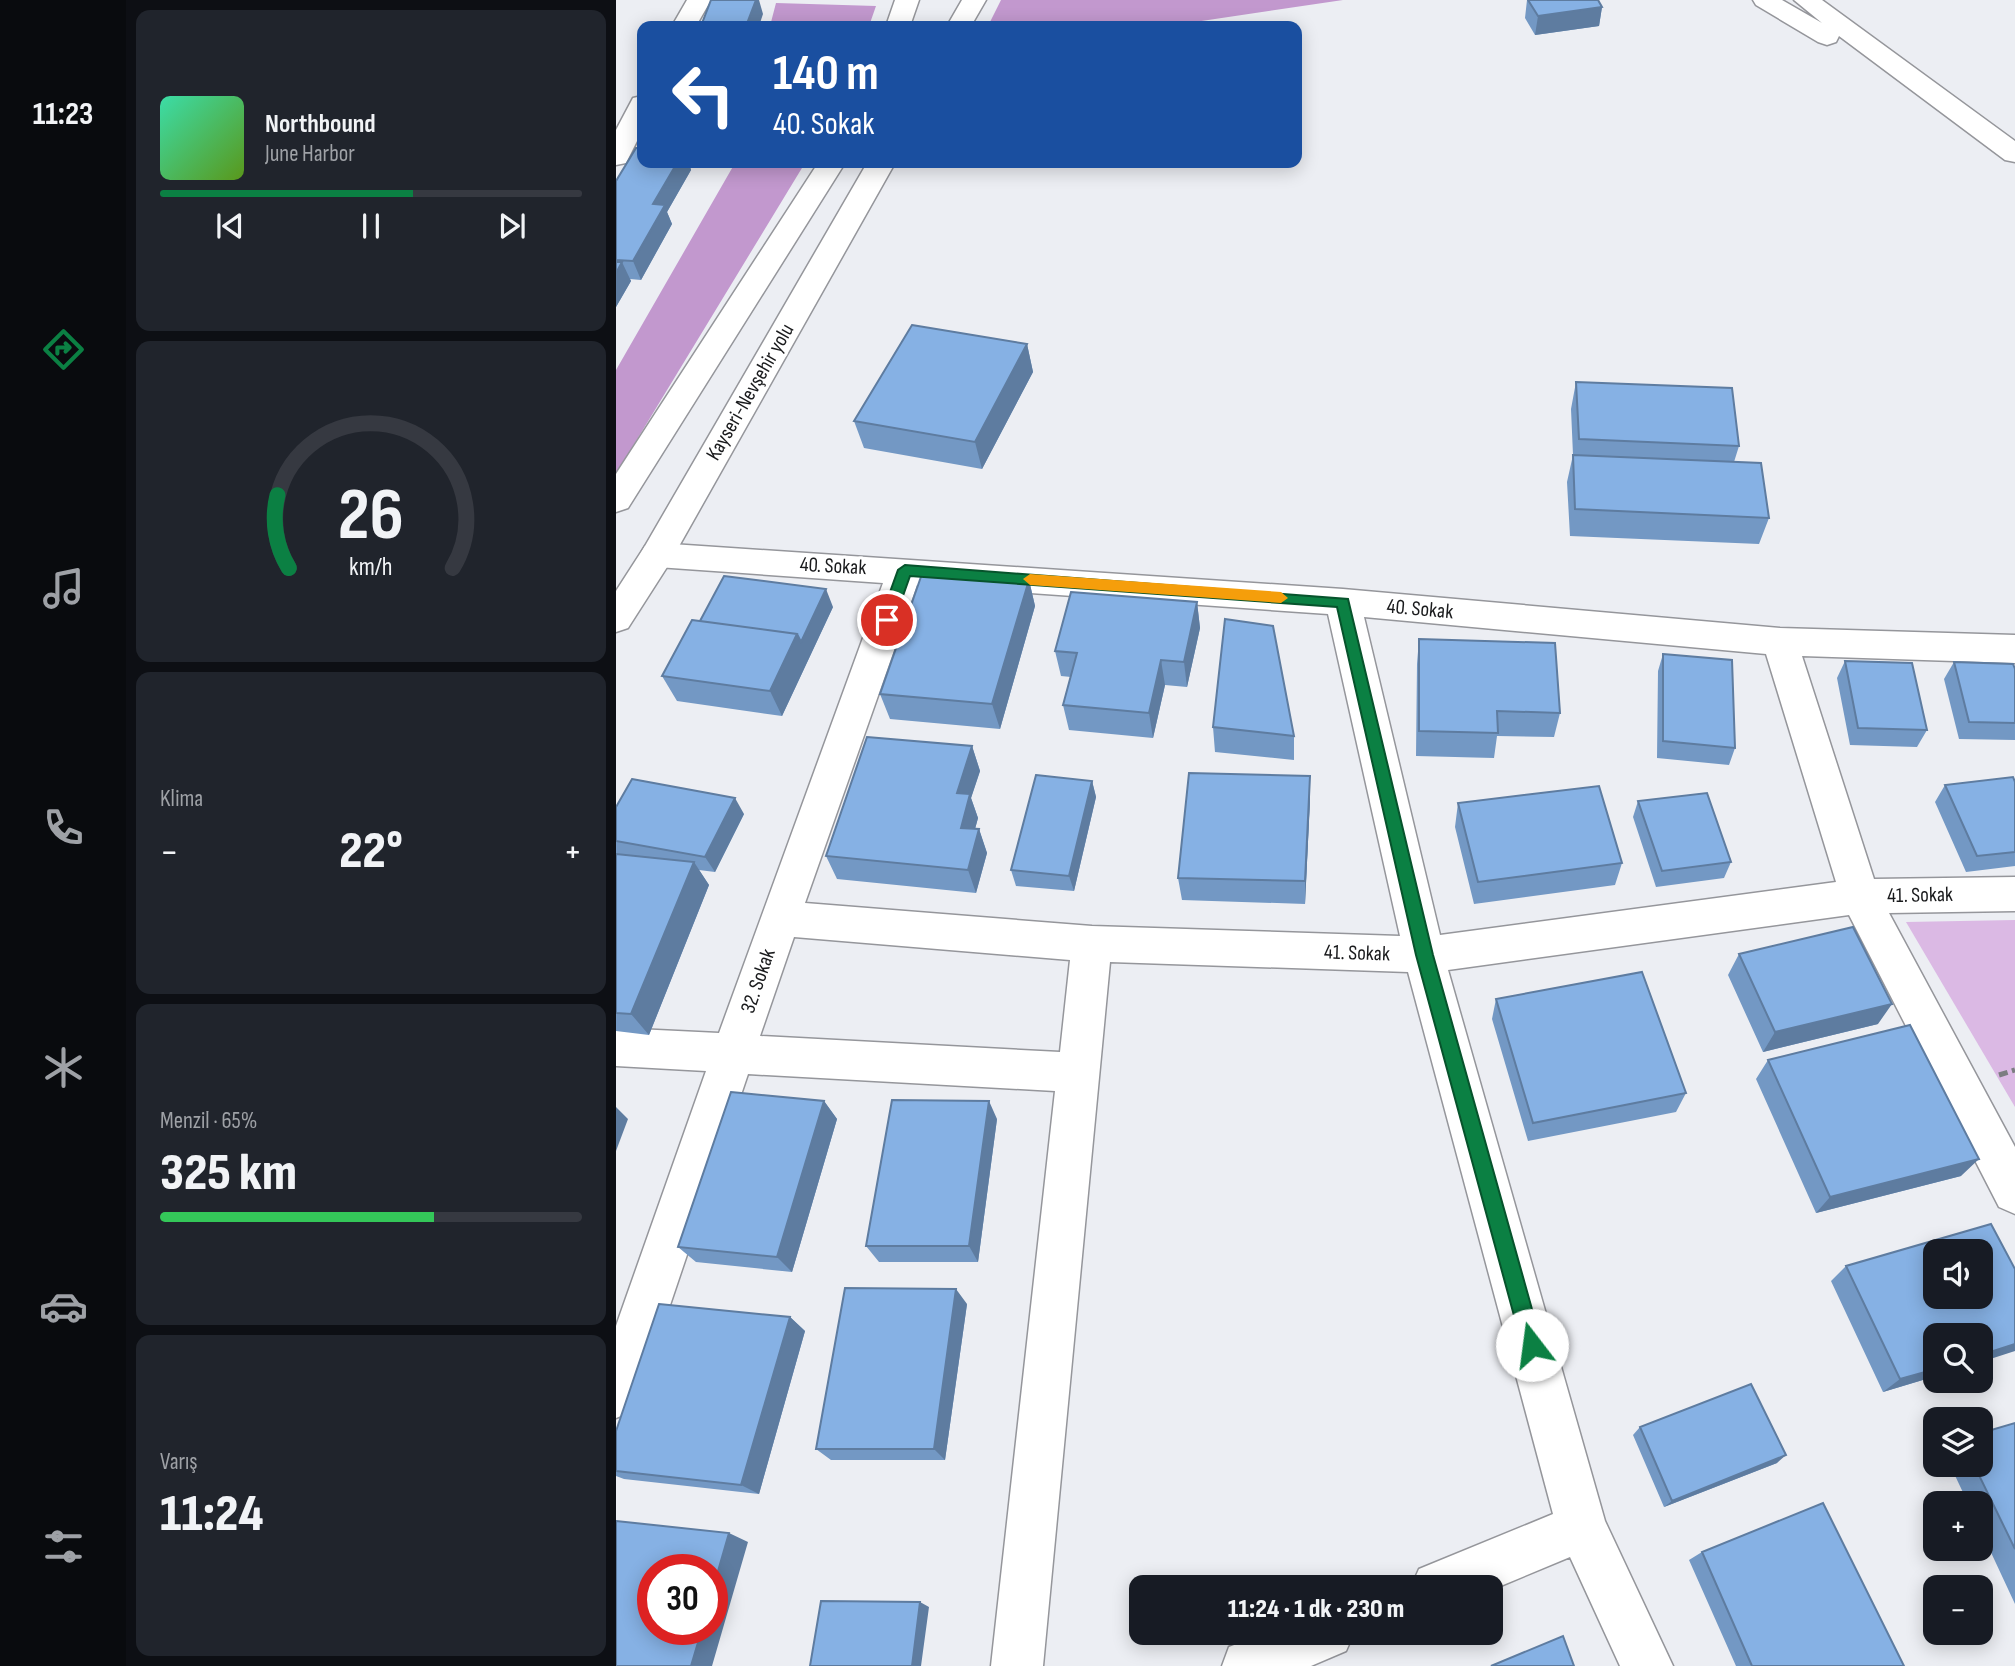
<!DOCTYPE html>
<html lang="tr">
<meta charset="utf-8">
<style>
:root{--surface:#171b24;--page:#20242c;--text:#f1f3f6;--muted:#9ea1a6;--line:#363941;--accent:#0b8043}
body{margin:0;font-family:"Sofia Sans Condensed",sans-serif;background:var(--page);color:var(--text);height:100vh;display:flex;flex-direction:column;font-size:26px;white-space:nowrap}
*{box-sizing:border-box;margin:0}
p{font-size:23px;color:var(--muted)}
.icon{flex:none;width:38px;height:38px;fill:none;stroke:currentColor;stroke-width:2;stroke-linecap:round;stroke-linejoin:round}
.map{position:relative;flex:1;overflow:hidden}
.sheet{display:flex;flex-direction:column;gap:10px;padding:10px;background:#0d0f14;width:490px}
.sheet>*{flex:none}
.hud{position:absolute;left:21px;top:21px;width:665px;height:147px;border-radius:14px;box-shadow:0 4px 18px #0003;background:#1a4fa0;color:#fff;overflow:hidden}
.fabs{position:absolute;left:1307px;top:1239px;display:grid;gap:14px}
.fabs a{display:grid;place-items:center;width:70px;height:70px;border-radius:14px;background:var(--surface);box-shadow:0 4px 18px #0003;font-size:35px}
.speed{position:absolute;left:21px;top:1554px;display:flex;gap:14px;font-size:35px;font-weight:700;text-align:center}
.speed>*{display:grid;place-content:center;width:91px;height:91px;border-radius:50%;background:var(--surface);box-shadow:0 4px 18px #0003;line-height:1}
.speed .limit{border:10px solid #d22;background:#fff;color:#111}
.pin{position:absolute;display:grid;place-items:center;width:60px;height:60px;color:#fff;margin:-30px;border:4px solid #fff;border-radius:50%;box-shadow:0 2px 7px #0007}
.me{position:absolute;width:77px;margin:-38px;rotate:345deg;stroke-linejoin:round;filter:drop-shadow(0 0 5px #0008)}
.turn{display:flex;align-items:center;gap:24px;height:147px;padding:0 21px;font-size:32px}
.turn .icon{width:91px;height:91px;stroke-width:2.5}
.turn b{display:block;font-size:49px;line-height:60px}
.big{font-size:52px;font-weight:800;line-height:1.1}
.sheet .widget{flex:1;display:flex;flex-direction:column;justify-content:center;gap:10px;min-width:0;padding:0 24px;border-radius:14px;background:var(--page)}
.sheet .dial{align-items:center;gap:0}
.dial svg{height:182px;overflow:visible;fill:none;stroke:var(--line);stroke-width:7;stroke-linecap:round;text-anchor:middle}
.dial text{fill:var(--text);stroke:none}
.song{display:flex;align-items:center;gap:21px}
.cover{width:84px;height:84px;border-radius:10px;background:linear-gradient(135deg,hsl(160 70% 55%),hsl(90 70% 35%))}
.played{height:7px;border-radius:4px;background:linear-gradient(90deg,var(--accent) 60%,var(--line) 60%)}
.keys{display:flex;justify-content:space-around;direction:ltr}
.heat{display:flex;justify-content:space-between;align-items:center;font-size:38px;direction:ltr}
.charge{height:10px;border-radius:5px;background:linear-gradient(90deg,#34c759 65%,var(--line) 0)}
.trip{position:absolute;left:513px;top:1575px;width:374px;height:70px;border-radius:14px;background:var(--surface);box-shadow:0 4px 18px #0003;font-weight:800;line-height:70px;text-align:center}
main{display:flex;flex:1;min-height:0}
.dock{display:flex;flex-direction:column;width:126px;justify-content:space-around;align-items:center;background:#090b0e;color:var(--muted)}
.dock .icon{width:49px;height:49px}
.dock .current{color:var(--accent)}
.dock b{font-size:32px;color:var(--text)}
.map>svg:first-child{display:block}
.green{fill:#dbb9e4}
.forest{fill:#c298ce}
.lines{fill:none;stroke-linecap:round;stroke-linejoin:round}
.minor-casing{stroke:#95969b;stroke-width:3}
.tertiary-casing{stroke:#95969b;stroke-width:3}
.trunk-casing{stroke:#95969b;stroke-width:3}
.path{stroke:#7c7d81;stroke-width:5;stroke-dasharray:9 4.5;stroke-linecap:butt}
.minor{fill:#fff;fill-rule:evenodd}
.tertiary{fill:#fff;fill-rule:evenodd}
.trunk{fill:#fff;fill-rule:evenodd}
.wall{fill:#7398c4}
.shaded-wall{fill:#5e7ca0}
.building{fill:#86b1e4;stroke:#5e7ca0;stroke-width:2;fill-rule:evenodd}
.route{fill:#0b8043;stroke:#07532c;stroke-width:2}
.slow{fill:#f59e0b}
.labels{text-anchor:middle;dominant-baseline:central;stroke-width:6;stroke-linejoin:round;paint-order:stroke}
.street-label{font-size:21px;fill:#191a1c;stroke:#fff}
</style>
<main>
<nav class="dock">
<b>11:23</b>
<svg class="icon current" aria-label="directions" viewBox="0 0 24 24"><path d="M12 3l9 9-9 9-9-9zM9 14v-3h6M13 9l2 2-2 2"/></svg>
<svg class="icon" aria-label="music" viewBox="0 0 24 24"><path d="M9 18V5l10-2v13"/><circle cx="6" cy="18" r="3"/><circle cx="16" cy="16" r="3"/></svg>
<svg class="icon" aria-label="phone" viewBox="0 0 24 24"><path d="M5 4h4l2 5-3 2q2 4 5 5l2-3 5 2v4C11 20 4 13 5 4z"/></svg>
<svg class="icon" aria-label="climate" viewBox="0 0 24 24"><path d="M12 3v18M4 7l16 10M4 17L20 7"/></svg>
<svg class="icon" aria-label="car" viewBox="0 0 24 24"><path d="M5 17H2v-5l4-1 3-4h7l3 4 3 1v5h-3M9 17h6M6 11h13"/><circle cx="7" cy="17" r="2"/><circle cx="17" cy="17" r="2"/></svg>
<svg class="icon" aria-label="filters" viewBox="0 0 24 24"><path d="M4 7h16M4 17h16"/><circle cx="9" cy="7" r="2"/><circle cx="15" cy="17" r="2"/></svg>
</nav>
<section class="sheet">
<div class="widget">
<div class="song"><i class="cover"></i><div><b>Northbound</b><p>June Harbor</p></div></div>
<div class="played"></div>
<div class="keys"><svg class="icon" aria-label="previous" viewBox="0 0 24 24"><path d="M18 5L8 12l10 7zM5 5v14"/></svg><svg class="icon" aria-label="pause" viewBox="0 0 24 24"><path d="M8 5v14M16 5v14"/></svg><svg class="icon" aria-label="next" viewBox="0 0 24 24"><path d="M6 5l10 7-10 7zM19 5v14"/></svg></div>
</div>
<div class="widget dial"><svg viewBox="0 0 100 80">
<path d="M14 69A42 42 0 1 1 86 69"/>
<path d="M14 69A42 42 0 0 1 9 37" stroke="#0b8043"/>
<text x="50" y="56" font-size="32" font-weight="700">26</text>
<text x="50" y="72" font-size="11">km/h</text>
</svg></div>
<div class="widget"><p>Klima</p>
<div class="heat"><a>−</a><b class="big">22°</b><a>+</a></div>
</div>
<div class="widget"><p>Menzil · 65%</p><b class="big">325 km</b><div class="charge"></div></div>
<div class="widget"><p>Varış</p><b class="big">11:24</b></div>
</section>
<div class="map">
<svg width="1399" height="1666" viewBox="0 0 1399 1666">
<rect width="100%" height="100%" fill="#eceef3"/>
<path class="green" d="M1399,920V1107L1290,922Z"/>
<path class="forest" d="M385,0H727L552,26H372Z
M160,3L260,6L253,26H154Z
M119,163H189L0,474V370Z"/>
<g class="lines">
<g class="minor-casing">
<path id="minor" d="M71,0H95L80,26H56Z
M26,96V131L10,163L0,165V130L17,98Z
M41,543L727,589L1164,628L1399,635V663L1186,656L1258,879L1399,877V911L1273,913L1399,1147V1214L1383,1207L1233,915L832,970L989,1521L1057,1666H1004L954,1557L875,1590V1587H795L803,1569L937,1514L792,972L494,962L427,1666H375L439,1091L132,1074L24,1394L17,1411L0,1418V1326L90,1071L0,1066V1028L103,1033L267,583L41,567L29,564L24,555L29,546ZM301,585L712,614L784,936L476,926L189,903ZM748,617L1150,654L1220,882L824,935ZM178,937L454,960L444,1052L144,1036Z
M649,1633H738L730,1651L695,1666H606L613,1647Z"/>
</g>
<g class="tertiary-casing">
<path id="tertiary" d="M1137,0H1166L1206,23L1178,0H1206L1399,141V162L1389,160L1223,36L1220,42L1211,45L1202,42L1140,5Z"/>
</g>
<g class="trunk-casing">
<path id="trunk" d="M279,0H303L294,26H270Z
M346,0H370L355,26H331Z
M202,163H229L12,508L0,512V474Z
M251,163H279L53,564L12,628L0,632V591L29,546Z"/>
</g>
<path class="path" d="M1383,1075L1399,1070"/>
<use href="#minor" class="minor"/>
<use href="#tertiary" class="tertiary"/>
<use href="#trunk" class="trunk"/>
</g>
<path class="wall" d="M911,0H982L986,7L983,26L919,35L909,18Z
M26,163H73L75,170L51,212L56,224L25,280L14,279L15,281L0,307V181Z
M411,344L417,372L366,469L248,448L238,421Z
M960,382L1123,446L1118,462L1153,518L1143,544L954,536L951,482L957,455L955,409Z
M413,580L419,606L384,729L274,719L264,694Z
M581,602L584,628L571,687L549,685L537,738L453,730L447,705L455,677L445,676L439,651Z
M217,607L166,716L61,701L46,676L84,621Z
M803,639L944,713L938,737L881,736L878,758L800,756L801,664Z
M1047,654L1119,748L1113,765L1041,758L1042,671Z
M1229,661L1311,730L1301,747L1234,745L1221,678Z
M1338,662L1399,669V740L1343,739L1328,679Z
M597,727L678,736V760L599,752Z
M356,746L364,771L355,798L362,818L359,829H363L371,853L360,893L221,879L210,856Z
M476,781L480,797L458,891L400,886L395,870Z
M1399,782V866L1350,872L1319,802L1329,785Z
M694,800L689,904L566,900L562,878Z
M1022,801L1115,862L1108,878L1040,887L1017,817Z
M842,803L1006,863L999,885L858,904L839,827Z
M0,807L128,814L99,872L83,870L93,885L33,1035L0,1031Z
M1123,954L1262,1024L1147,1052L1112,975Z
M880,999L1070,1093L1060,1112L912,1141L876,1019Z
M1152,1060L1345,1176L1200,1213L1140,1079Z
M208,1101L221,1119L176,1272L80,1262L62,1247Z
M381,1119L362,1262H263L250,1246Z
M1230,1266L1320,1376L1267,1392L1215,1281Z
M351,1304L329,1460H215L200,1449Z
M174,1317L189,1331L143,1494L8,1479L0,1476V1431Z
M1399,1423V1604L1365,1531V1503H1352L1334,1465H1365Z
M1024,1427L1161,1463L1048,1507L1017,1435Z
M1086,1552L1288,1666H1120L1073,1560Z"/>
<path class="shaded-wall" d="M140,0H143L147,14L143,26H130Z
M986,7L983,26L919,35L922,16Z
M61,163H73L75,170L51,212L56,224L25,280L17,261L37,204Z
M6,262L15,281L0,307V273Z
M411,344L417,372L366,469L359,442Z
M413,580L419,606L384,729L376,704Z
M210,589L217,607L166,716L154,691L181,634Z
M581,602L584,628L571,687L568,662Z
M545,660L549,685L537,738L533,713Z
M356,746L364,771L355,798L362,818L353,851L345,828L341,793Z
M694,776V800L689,904V881Z
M476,781L480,797L458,891L453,876Z
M119,798L128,814L99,872L89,857Z
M363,829L371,853L360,893L352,870Z
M78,862L93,885L33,1035L15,1014Z
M1276,1004L1262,1024L1147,1052L1159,1032Z
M208,1101L221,1119L176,1272L161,1257Z
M373,1101L381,1119L362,1262L353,1246Z
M0,1107L12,1119L0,1151Z
M1363,1159L1345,1176L1200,1213L1214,1197Z
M340,1289L351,1304L329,1460L318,1449Z
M174,1317L189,1331L143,1494L125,1485Z
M1399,1344V1351L1365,1362V1355Z
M1320,1369V1376L1267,1392L1284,1379Z
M1170,1455L1161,1463L1048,1507L1056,1501Z
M113,1533L132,1542L96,1666H75L86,1629H96V1592Z
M304,1602L313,1607L305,1666H296Z"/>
<path class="building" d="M95,0H140L130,26H85Z
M912,0H982L986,7L922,16Z
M20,148H26V163H61L37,204L49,205L17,261L0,260V181Z
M0,262H6L0,273Z
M296,325L411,344L359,442L238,421Z
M960,382L1116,388L1123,446L963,439Z
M957,455L1145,463L1153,518L959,509Z
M307,571L413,580L376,704L264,694Z
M108,576L210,589L185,642L181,634L84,621Z
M455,592L581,602L568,662L545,660L533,713L447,705L461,653L439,651Z
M609,619L657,626L678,736L597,727Z
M76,620L181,634L154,691L46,676Z
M803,639L939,643L944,713L881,711L882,733L803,731Z
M1047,654L1116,660L1119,748L1047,741Z
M1229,661L1296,663L1311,730L1242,728Z
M1338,662L1397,664L1399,669V723L1353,722Z
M251,737L356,746L341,793L354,794L345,828L363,829L352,870L210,856Z
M573,773L694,776L689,881L562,878Z
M420,775L476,781L453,876L395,870Z
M1397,777L1399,782V852L1361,856L1329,785Z
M16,779L119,798L89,857L0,841V807Z
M983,786L1006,863L862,882L842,803Z
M1091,793L1115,862L1046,871L1022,801Z
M0,854L78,862L15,1014L0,1013Z
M1237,927L1276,1004L1159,1032L1123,954Z
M1026,972L1070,1093L917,1123L880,999Z
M1294,1025L1363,1159L1214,1197L1152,1060Z
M115,1092L208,1101L161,1257L62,1247Z
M276,1100L373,1101L353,1246H250Z
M1375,1224L1399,1269V1344L1365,1355V1335H1320V1369L1284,1379L1230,1266ZM1320,1251H1365V1297H1320Z
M229,1288L340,1289L318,1449H200Z
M43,1304L174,1317L125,1485L0,1471V1431Z
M1135,1384L1170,1455L1056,1501L1024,1427Z
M1399,1423V1549L1358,1465H1365V1433Z
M1207,1503L1288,1666H1136L1086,1552Z
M0,1521L113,1533L96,1592V1570H37V1629H86L75,1666H0Z
M205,1601L304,1602L296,1666H194Z
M947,1636L958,1666H875Z"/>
<path class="route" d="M289,565L732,599L817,955L926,1345L923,1352L916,1354L909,1352L906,1345L800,955L721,607L294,576L277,624H266L264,620L282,570Z"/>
<path class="slow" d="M414,574L665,592L672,598L665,603L414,585L407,579Z"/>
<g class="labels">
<g class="street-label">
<text transform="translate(134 392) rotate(-60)">Kayseri-Nevşehir yolu</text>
<text transform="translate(217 566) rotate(3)">40. Sokak</text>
<text transform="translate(804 609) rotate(5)">40. Sokak</text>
<text transform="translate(1304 895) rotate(-1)">41. Sokak</text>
<text transform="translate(741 953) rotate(2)">41. Sokak</text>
<text transform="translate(142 981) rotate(-71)">32. Sokak</text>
</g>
</g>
</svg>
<div class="fabs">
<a><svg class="icon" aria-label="sound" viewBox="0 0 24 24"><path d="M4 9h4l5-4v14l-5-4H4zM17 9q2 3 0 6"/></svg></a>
<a><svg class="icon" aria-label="search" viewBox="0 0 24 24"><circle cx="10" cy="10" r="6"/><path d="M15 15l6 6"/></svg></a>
<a><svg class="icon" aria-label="layers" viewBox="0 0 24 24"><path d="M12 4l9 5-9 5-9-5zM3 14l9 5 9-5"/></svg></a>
<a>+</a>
<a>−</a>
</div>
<div class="speed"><div class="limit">30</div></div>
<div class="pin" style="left:271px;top:620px;background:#d93025"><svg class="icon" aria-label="arrive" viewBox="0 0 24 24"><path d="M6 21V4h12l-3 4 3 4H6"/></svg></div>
<svg class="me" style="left:916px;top:1345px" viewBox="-20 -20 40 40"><circle r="19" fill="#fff"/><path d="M0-13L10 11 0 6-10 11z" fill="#0b8043"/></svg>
<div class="trip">11:24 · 1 dk · 230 m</div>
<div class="hud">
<div class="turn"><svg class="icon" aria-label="left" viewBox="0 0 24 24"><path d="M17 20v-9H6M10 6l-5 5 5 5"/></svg><div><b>140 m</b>40. Sokak</div></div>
</div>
</div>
</main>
